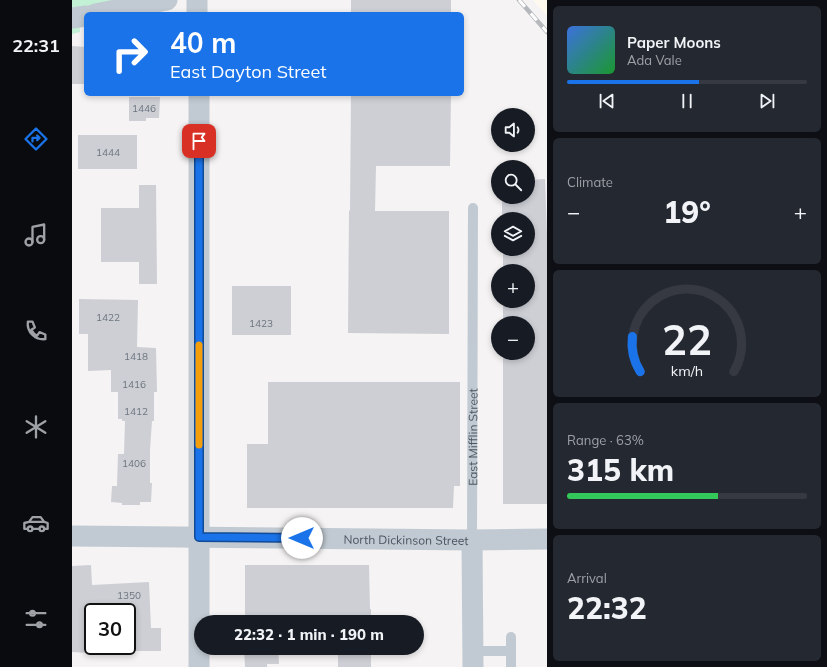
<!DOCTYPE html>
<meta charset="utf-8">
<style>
:root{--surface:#171b24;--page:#242831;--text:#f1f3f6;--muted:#9ea1a6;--line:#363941;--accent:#1a73e8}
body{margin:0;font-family:Mulish,sans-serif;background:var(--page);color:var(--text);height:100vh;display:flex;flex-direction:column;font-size:15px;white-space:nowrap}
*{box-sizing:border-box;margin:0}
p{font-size:13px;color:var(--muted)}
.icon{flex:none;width:22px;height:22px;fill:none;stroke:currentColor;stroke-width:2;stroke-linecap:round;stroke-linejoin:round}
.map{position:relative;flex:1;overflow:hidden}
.side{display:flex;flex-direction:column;gap:6px;padding:6px;background:#0d0f14;width:280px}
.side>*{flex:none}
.hud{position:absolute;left:12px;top:12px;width:380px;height:84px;border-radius:6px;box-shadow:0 2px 6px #0003;background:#1a73e8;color:#fff;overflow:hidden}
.controls{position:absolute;left:419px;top:108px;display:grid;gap:8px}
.controls a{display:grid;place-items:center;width:44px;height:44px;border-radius:50%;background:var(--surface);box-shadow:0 2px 6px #0003;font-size:20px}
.speed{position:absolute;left:12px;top:603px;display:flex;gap:8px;font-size:20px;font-weight:700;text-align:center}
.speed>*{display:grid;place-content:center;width:52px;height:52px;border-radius:50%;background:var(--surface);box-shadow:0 2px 6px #0003;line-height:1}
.speed .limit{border:2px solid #111;border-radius:6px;background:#fff;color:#111}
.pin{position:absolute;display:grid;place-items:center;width:34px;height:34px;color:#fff;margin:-17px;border-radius:8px;box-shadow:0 2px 6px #0006}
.me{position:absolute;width:44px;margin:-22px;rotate:270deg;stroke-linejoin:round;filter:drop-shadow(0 0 3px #0008)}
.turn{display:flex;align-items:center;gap:14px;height:84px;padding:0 20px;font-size:18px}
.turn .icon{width:52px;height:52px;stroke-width:2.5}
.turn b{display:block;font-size:28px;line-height:34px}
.big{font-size:30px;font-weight:800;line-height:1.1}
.side .tile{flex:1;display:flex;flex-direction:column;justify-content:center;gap:6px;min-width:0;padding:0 14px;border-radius:6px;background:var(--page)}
.side .dial{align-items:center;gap:0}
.dial svg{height:104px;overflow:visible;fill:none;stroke:var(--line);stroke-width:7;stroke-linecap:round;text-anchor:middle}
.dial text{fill:var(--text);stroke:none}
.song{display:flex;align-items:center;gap:12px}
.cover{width:48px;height:48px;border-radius:6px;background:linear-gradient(135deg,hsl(220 70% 55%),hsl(130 70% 35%))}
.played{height:4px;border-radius:2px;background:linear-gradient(90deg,var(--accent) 55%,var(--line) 55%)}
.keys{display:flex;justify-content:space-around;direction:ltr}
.heat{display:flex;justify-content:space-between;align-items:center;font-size:22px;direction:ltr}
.charge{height:6px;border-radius:3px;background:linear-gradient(90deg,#34c759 63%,var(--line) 0)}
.trip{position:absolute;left:122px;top:615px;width:230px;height:40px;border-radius:20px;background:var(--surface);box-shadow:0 2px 6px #0003;font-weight:800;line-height:40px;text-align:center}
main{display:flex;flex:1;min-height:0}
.tabs{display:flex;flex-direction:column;width:72px;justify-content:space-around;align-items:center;background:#090b0e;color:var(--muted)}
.tabs .icon{width:28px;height:28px}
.tabs .current{color:var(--accent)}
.tabs b{font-size:18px;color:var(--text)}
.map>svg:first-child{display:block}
.commercial{fill:#fdf9ef}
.green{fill:#c3f1d5}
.building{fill:#cdcfd5}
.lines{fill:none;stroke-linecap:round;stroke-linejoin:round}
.lane{stroke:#c1cad2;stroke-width:10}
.street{stroke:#c1cad2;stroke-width:21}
.rail-casing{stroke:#b5b8bd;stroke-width:4.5}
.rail{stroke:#fff;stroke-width:3;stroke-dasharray:9;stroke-linecap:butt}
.route-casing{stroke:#114b97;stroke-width:10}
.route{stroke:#1a73e8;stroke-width:7}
.slow{stroke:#f59e0b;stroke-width:7}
.labels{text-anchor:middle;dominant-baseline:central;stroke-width:3;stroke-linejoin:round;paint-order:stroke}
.number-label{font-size:10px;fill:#6b747e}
.street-label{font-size:12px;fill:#4a5661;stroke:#fff}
</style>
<main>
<nav class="tabs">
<b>22:31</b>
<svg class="icon current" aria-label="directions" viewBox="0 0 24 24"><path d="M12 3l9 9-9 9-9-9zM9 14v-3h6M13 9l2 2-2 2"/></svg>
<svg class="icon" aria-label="music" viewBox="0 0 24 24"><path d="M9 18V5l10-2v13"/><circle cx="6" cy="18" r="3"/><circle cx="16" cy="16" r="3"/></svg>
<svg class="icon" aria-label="phone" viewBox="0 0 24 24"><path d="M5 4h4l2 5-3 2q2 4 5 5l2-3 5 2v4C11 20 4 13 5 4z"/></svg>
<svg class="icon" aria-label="climate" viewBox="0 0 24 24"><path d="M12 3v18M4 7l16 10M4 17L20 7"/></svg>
<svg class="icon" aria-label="car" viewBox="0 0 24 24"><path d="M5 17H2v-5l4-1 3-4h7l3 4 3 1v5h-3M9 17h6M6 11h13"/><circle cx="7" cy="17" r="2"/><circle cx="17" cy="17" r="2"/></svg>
<svg class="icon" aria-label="filters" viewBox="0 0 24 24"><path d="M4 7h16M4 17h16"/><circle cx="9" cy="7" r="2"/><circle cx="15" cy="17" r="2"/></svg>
</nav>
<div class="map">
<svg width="475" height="667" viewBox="0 0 475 667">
<rect width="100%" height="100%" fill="#f5f3f3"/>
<path class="commercial" d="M461,0H475V16Z"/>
<path class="green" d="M0,0H95L6,17L8,32L0,34Z"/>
<path class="building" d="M279,0H379V14H279Z
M0,46L14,47L13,84H0Z
M279,94H379L378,166H304L303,211H377V334L276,333L277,210L278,211Z
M57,97H88L87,118H74V121H57Z
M6,135H65V169H6Z
M473,179L475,233V504H431V353H456V323H431V301H456V271H431V249H456V219H430V197H456V180Z
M67,185H84L85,284H67V262H29V208H67Z
M160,286H219V335H160Z
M7,299L66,300L65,347L84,348L85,392H82V421H80L78,450V483H80L79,502H68V505H50V503L39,502L40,486H45L46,454H52L53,421H50V419H46V392H39V370L16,371V334H7Z
M196,382H388V486H382L381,508H175V444H196Z
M19,565L20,585L77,582L79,628H89V651H55V607L16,608V653L0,652V566Z
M173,565H297L298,609H299V622H266V616H218V622H175V616H173Z
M172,648H206L207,664H195V667H173Z
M266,648H299V667H266Z"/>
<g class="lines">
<g class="lane">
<path id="s1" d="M400,540L401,208"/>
<path d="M401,651H439"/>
<path d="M439,667V637"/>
</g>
<g class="street">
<path d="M125,0V14"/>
<path d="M23,14L95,0"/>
<path d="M0,18L14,16"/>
<path d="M127,94V667"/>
<path id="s2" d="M0,536L400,540L475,539"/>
<path d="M400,540L401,667"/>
</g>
<g class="rail-casing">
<path id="rail" d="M447,0L475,32"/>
</g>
<use href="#rail" class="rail"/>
</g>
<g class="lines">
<g class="route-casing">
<path id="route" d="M127,141V537L230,538"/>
</g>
<use href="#route" class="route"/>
<path class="slow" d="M127,345V445"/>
</g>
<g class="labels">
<g class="number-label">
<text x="72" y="108">1446</text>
<text x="36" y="152">1444</text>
<text x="36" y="317">1422</text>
<text x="189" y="323">1423</text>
<text x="64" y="356">1418</text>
<text x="62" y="384">1416</text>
<text x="64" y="411">1412</text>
<text x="62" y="463">1406</text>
<text x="57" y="595">1350</text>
</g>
<g class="street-label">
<text stroke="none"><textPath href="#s1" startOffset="103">East Mifflin Street</textPath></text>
<text stroke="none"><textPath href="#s2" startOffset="334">North Dickinson Street</textPath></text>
</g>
</g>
</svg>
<div class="controls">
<a><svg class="icon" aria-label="sound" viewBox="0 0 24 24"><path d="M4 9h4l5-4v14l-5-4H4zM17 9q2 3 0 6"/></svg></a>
<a><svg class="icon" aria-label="search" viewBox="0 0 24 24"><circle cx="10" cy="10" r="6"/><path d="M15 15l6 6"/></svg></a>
<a><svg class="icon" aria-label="layers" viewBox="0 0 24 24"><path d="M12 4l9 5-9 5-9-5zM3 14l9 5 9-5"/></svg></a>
<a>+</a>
<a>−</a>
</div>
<div class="speed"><div class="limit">30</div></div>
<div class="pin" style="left:127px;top:141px;background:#d93025"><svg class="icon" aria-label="arrive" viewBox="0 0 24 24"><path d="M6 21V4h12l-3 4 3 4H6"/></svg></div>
<svg class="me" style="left:230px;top:538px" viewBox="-20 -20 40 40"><circle r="19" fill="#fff"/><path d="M0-13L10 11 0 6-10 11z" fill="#1a73e8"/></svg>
<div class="trip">22:32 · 1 min · 190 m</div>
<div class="hud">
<div class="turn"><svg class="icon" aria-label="right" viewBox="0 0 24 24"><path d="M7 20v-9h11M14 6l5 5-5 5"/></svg><div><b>40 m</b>East Dayton Street</div></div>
</div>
</div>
<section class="side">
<div class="tile">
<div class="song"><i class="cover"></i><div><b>Paper Moons</b><p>Ada Vale</p></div></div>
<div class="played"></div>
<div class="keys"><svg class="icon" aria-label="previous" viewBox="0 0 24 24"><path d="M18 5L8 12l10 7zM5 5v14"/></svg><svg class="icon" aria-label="pause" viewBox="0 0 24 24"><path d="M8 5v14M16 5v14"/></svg><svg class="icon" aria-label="next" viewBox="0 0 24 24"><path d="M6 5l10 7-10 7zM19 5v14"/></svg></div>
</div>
<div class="tile"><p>Climate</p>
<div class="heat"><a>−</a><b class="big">19°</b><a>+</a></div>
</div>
<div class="tile dial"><svg viewBox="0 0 100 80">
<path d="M14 69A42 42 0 1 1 86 69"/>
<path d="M14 69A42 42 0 0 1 8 42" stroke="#1a73e8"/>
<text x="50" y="56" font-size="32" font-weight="700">22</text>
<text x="50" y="72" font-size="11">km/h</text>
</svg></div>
<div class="tile"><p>Range · 63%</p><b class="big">315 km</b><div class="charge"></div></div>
<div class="tile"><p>Arrival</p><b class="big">22:32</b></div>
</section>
</main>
